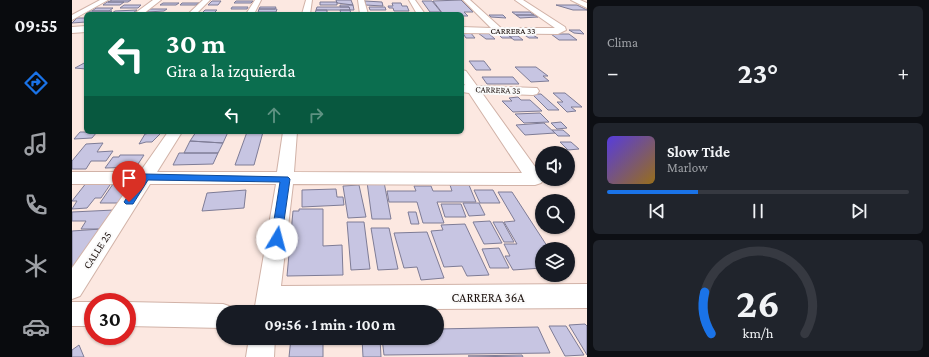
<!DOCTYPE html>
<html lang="es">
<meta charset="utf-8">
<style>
:root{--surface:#171b24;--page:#20242c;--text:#f1f3f6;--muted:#9ea1a6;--line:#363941;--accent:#1a73e8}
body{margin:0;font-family:"Crimson Pro",serif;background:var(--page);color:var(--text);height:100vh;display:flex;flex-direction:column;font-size:15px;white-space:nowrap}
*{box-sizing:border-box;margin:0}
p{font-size:13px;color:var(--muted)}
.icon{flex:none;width:22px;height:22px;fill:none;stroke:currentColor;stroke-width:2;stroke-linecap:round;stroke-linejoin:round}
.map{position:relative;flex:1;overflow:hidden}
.panel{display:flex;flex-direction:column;gap:6px;padding:6px;background:#0d0f14;width:342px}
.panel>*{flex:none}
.guide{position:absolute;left:12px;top:12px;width:380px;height:122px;border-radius:6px;box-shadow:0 1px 3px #0004;background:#0b6e4f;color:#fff;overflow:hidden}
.buttons{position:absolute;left:463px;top:146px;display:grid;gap:8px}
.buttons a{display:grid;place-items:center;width:40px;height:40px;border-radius:50%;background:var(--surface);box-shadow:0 1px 3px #0004;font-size:20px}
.speed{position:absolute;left:12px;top:293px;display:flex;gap:8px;font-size:20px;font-weight:700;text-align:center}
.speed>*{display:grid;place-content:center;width:52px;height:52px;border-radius:50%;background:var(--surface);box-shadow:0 1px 3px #0004;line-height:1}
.speed .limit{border:6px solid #d22;background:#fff;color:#111}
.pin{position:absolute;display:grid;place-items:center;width:34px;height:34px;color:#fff;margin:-41px -17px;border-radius:50% 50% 50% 0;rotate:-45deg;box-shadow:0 0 4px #0007}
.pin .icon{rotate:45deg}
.me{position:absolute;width:44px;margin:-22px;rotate:8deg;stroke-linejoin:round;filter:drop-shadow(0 0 3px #0008)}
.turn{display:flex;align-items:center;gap:14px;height:84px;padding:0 16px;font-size:18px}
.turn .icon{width:52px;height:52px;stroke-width:2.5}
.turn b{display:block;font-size:28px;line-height:34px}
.lanes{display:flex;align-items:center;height:38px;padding:0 16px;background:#0003;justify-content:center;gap:20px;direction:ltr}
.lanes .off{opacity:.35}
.big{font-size:30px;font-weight:700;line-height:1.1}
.panel .tile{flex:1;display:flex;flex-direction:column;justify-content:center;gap:6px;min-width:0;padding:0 14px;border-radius:6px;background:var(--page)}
.panel .dial{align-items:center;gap:0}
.dial svg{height:104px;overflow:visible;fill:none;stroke:var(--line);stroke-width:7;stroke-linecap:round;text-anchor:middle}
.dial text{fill:var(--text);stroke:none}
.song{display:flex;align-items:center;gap:12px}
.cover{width:48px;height:48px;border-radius:6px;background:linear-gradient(135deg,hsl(250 70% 55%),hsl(40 70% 35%))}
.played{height:4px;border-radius:2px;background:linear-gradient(90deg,var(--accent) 30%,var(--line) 30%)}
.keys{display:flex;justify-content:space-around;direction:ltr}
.heat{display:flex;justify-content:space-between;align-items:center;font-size:22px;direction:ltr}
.trip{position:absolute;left:144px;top:305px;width:228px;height:40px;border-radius:20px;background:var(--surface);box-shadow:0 1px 3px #0004;font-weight:700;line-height:40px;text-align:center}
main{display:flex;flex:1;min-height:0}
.dock{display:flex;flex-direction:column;width:72px;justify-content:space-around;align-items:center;background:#090b0e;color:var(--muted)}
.dock .icon{width:28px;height:28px}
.dock .current{color:var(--accent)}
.dock b{font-size:18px;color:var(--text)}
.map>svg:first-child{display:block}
.building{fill:#c7c5e2;stroke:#7e7c96}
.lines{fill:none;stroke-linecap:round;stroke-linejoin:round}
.street-casing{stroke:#d1b2a7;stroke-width:2}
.street{fill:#fff;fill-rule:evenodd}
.route{fill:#1a73e8;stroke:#114b97}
.labels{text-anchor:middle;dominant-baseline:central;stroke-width:4;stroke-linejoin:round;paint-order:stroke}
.far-street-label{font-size:9px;fill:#1d120e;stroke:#fafafa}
.street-label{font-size:11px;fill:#1d120e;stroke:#fafafa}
.near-street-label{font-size:13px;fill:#1d120e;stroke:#fafafa}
</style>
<main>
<nav class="dock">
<b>09:55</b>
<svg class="icon current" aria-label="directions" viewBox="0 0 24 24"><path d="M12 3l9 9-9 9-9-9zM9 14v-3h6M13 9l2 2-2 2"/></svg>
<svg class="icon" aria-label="music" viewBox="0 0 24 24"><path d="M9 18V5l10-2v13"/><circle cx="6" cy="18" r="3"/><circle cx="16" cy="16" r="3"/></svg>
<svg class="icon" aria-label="phone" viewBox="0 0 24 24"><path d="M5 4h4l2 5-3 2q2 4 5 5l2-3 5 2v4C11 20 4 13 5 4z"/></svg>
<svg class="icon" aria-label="climate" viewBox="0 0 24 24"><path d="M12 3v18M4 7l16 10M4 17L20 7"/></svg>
<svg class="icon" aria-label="car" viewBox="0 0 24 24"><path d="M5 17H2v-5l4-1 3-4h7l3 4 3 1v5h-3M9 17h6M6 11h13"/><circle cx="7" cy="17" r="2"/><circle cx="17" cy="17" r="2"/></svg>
</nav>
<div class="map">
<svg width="515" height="357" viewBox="0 0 515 357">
<rect width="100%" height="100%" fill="#fce8e1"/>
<path class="building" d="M40,0H59L56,2H36Z
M264,0H279L281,5L265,3Z
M389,0L401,12H392L396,16H390V14H371L361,1Z
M140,1H149L146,5H136Z
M164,1H181L179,3H162Z
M293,1L310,2L311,6L293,5Z
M350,1H360L369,12H358Z
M35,2H52L48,5H31Z
M248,2H265V5H248Z
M91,3H107L104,5H88Z
M110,3H127L124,5H108Z
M320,3H329L330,6H335L337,11H322L321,8H317L316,6H321Z
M52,5H69L66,8H48Z
M268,5H281L282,10H278L277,7H268Z
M484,5H505L515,10H501Z
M160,7H176L175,9H159Z
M188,7H204L203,9H187Z
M245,7H277L278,10H244Z
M297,7H313L314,10H298Z
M24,8H41L37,11H20Z
M78,9H95L92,11L75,12Z
M187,9H205L204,12H186Z
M65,10L61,13H40L43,11Z
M133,10H145L141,14H129Z
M244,10H255V14H243Z
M268,10H278L279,14H269Z
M18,11H40L36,13L14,14Z
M440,12H458L462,15H444Z
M417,15H431L434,18L419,17Z
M444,15H462L466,17L448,18Z
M5,18H14V22L0,23Z
M497,30H508L512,34L502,33Z
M390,32H398L403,38H394Z
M415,32L423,39H414L406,33Z
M424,32L434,33L440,38H430Z
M451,34H459L466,38H457Z
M479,34H497L505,40H487Z
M437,36H446L451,40H442Z
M397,61H412L419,70H404Z
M14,62V69L3,68Z
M443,67H464L476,76H471L477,81L459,82Z
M410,77H441L447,84H415Z
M481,93H493L510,107H499L504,111L495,112L485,102H491Z
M460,94H469L487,110H476Z
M446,97L449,100H458L470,111L441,112L430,101H440L437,98Z
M468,113L477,122L452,123L443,114Z
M489,122L495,128L485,129L479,123Z
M472,123L483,133L453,135L444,125Z
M480,130H491L498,136H486Z
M8,132H25L20,138L2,139Z
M83,132L89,133L80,142H74L67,144L73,134Z
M124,132H156L151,143L118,141Z
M175,132H191L182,165H163Z
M118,141L151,143L146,153H112Z
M488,142H499L507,149L496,150Z
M31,143L25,152L41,151L34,161H19L14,169H0V161L14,144Z
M107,153H146L141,164L101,165Z
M48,155H72L64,167L33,168L41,157H47Z
M15,182H40L29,198H23L15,208L0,209L5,201H0Z
M295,182H312L319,219H300Z
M41,184L60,185L48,203H28Z
M287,185L294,217L276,218L271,186Z
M378,185H397L404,202H365L372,223H351L345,202H317L315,191H344L342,186H359L361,191H380Z
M264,189L265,197H271L272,205L230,207V190Z
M174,190L172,208L130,211L135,193Z
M402,190H421L428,203H408Z
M426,192H440L477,249H470V268L441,270L433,256H438L432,244H445L432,222L443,221Z
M391,203H407L413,215L397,216Z
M369,204H389L394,217H373Z
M227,209H251V246L270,245L271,275L215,276L221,211H227Z
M42,210L29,229H9L14,221H0V212Z
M336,212H344L347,224H339Z
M418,221L430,243L412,244L401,222Z
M275,222H292L298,269L279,270Z
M421,222H431L442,242H432Z
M393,224L417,275L395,276L390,266L372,267L359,231L371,230L369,225Z
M299,228H317L326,269L306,270Z
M29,229L0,268V231Z
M355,232L372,278L349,280L345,267L332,268L322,233Z
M427,248L437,268H418L410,249Z
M513,324L515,326V355L497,325Z
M477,326H494L512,355L493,356Z
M466,327L478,353L312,355L310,338H365V329Z
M219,338H251V357H217Z
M290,338H308L309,357H291Z
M7,345L12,357H0V350Z
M450,355L451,357L396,356Z"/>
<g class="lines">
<g class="street-casing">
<path id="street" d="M28,0H36L0,20V15Z
M81,0H89L71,14H62Z
M131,0H138L124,14H116Z
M183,0H189L182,14H174Z
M234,0H240L238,14H230Z
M286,0H292L296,14H288Z
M337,0H343L353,14H345Z
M391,0H398L429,28H483L443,0H451L493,27L494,30L486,34L390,33V27L419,28Z
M499,0H508L515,3V8Z
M14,26V32L0,33V27Z
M390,70L394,71L405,86L465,88L467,91L465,94L461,95L410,93L469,175L470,179H472L469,183L463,185L221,184L209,286L515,284V308L207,310L206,312H182L204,184H78L8,296L0,299V268L59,184H0V172H68L96,132H110L85,172H205L211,132H225L222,172L450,173L397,93L390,92V86L393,85L390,81Z
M0,302H22L21,326H0Z
M54,302H55L151,304L160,307L162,312H151V328L55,326Z
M177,338H203L202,357H174Z"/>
</g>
<use href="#street" class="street"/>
</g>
<path class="route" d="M73,174L216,177L218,179L209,242L205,243L201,242L199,239L208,182L76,180L61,204H54L52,202L70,175Z"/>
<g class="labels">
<g class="far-street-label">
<text x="441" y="31">CARRERA 33</text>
<text transform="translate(426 90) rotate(2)">CARRERA 35</text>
</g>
<g class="street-label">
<text transform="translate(25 250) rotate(-57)">CALLE 25</text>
</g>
<g class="near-street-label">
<text x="416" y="297">CARRERA 36A</text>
</g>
</g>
</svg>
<div class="buttons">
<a><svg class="icon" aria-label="sound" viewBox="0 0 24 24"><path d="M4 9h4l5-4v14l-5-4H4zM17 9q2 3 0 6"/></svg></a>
<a><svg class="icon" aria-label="search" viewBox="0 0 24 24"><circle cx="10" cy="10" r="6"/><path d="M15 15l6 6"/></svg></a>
<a><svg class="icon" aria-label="layers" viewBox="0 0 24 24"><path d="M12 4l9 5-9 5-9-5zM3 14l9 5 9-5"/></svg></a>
</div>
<div class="speed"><div class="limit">30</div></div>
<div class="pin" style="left:57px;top:202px;background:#d93025"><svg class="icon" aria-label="arrive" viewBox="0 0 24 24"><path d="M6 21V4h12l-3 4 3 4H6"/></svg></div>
<svg class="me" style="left:205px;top:239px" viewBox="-20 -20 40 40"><circle r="19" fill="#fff"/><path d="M0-13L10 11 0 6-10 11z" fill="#1a73e8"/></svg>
<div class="trip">09:56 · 1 min · 100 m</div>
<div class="guide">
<div class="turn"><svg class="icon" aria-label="left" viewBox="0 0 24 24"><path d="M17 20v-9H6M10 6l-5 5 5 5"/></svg><div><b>30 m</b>Gira a la izquierda</div></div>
<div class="lanes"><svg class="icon" aria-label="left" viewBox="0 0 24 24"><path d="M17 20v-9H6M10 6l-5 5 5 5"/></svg><svg class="icon off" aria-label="ahead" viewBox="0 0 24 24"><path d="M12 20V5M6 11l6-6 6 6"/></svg><svg class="icon off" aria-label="right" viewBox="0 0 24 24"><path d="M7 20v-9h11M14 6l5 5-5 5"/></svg></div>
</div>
</div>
<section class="panel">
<div class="tile"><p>Clima</p>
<div class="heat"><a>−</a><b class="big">23°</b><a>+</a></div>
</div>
<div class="tile">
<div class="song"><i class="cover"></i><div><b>Slow Tide</b><p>Marlow</p></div></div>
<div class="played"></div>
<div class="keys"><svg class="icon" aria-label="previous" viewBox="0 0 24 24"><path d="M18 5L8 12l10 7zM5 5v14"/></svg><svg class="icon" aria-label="pause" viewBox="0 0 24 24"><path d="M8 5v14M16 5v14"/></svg><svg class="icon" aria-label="next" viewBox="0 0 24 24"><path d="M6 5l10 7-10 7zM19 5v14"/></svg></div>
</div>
<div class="tile dial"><svg viewBox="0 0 100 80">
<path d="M14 69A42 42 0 1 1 86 69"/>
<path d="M14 69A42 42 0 0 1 9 37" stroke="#1a73e8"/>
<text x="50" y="56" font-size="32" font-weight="700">26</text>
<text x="50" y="72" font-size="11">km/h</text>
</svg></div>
</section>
</main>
